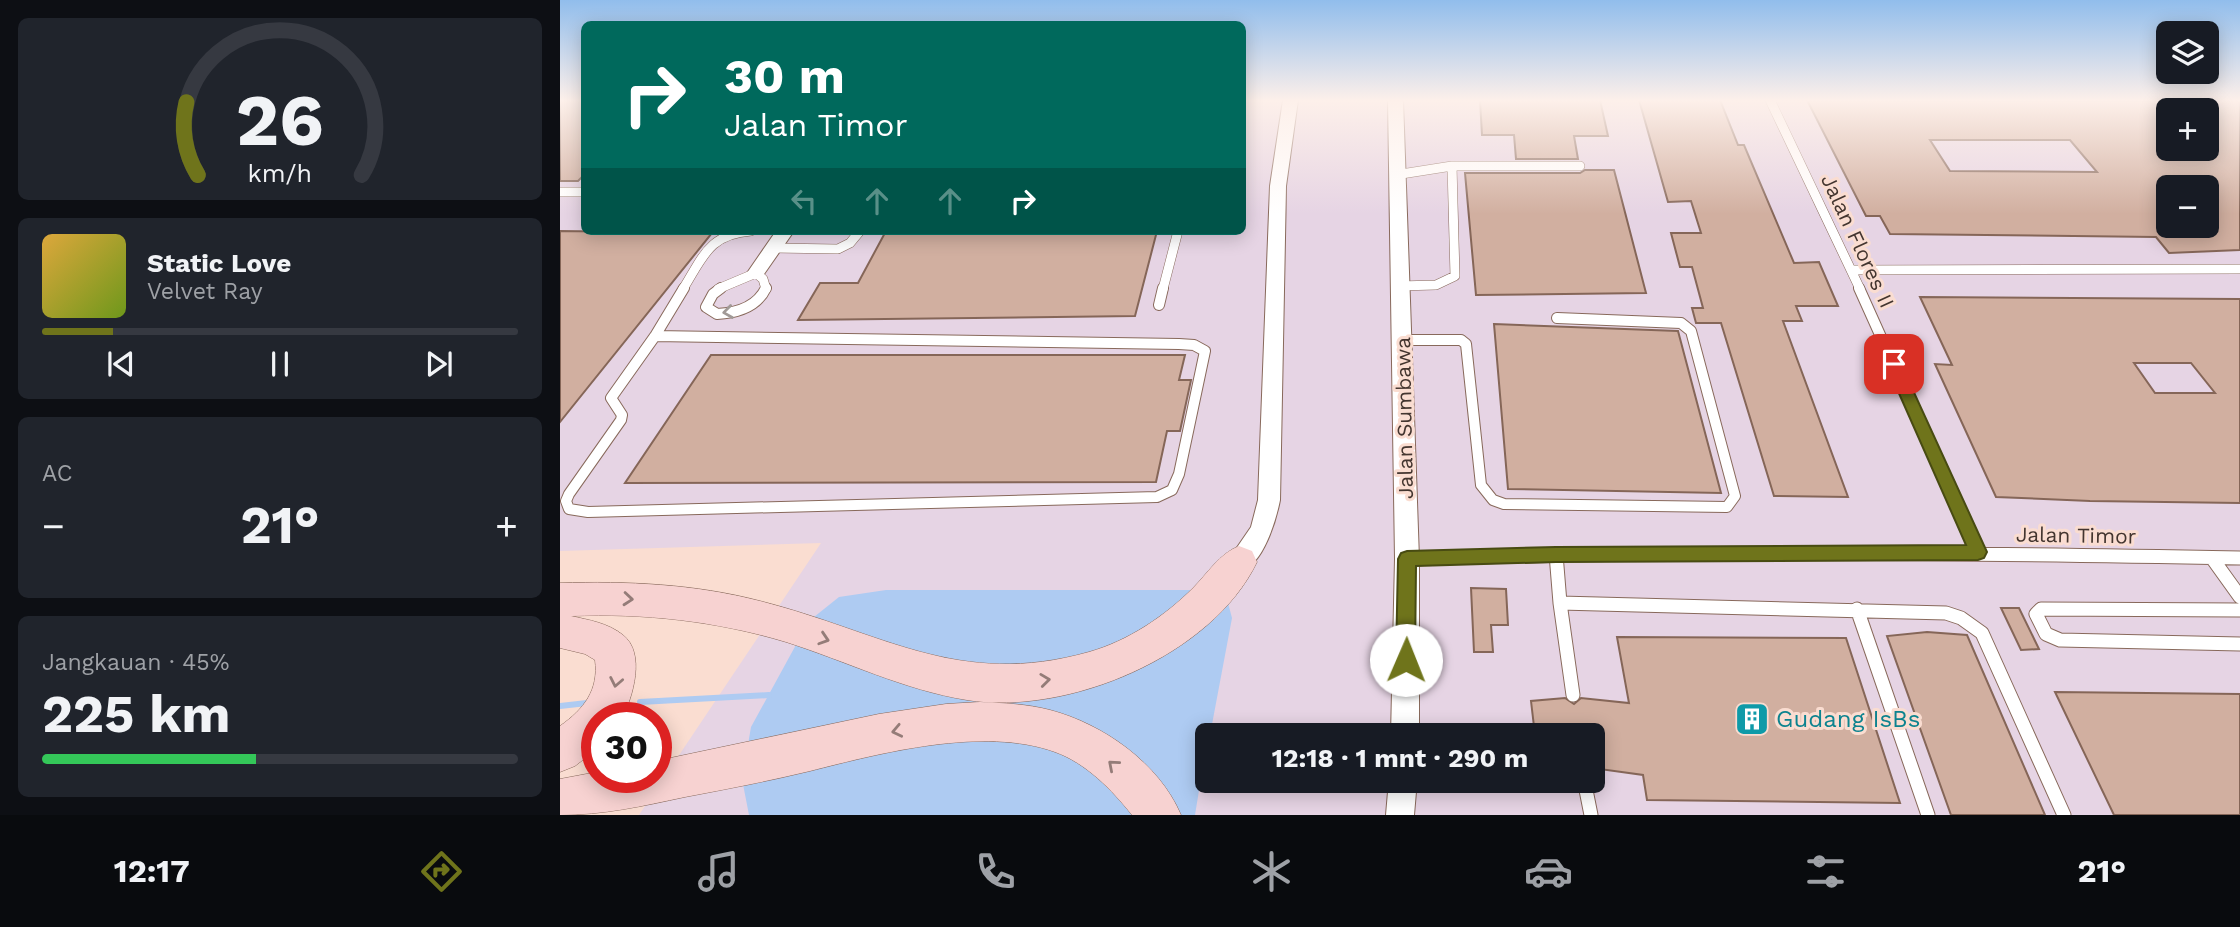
<!DOCTYPE html>
<html lang="id">
<meta charset="utf-8">
<style>
:root{--surface:#171b24;--page:#20242c;--text:#f1f3f6;--muted:#9ea1a6;--line:#363941;--accent:#6f741b}
body{margin:0;font-family:"Work Sans",sans-serif;background:var(--page);color:var(--text);height:100vh;display:flex;flex-direction:column;font-size:26px;white-space:nowrap}
*{box-sizing:border-box;margin:0}
p{font-size:23px;color:var(--muted)}
.icon{flex:none;width:38px;height:38px;fill:none;stroke:currentColor;stroke-width:2;stroke-linecap:round;stroke-linejoin:round}
.map{position:relative;flex:1;overflow:hidden}
.panel{display:flex;flex-direction:column;gap:18px;padding:18px;background:#0d0f14;width:560px}
.panel>*{flex:none}
.banner{position:absolute;left:21px;top:21px;width:665px;height:214px;border-radius:10px;box-shadow:0 4px 18px #0003;background:#00695c;color:#fff;overflow:hidden}
.fabs{position:absolute;left:1596px;top:21px;display:grid;gap:14px}
.fabs a{display:grid;place-items:center;width:63px;height:63px;border-radius:10px;background:var(--surface);box-shadow:0 4px 18px #0003;font-size:35px}
.speed{position:absolute;left:21px;top:702px;display:flex;gap:14px;font-size:35px;font-weight:700;text-align:center}
.speed>*{display:grid;place-content:center;width:91px;height:91px;border-radius:50%;background:var(--surface);box-shadow:0 4px 18px #0003;line-height:1}
.speed .limit{border:10px solid #d22;background:#fff;color:#111}
.pin{position:absolute;display:grid;place-items:center;width:60px;height:60px;color:#fff;margin:-30px;border-radius:14px;box-shadow:0 4px 10px #0006}
.me{position:absolute;width:77px;margin:-38px;rotate:1deg;stroke-linejoin:round;filter:drop-shadow(0 0 5px #0008)}
.turn{display:flex;align-items:center;gap:24px;height:147px;padding:0 28px;font-size:32px}
.turn .icon{width:91px;height:91px;stroke-width:2.5}
.turn b{display:block;font-size:49px;line-height:60px}
.lanes{display:flex;align-items:center;height:66px;padding:0 28px;background:#0003;justify-content:center;gap:35px;direction:ltr}
.lanes .off{opacity:.35}
.big{font-size:52px;font-weight:700;line-height:1.1}
.panel .card{flex:1;display:flex;flex-direction:column;justify-content:center;gap:10px;min-width:0;padding:0 24px;border-radius:10px;background:var(--page)}
.panel .dial{align-items:center;gap:0}
.dial svg{height:182px;overflow:visible;fill:none;stroke:var(--line);stroke-width:7;stroke-linecap:round;text-anchor:middle}
.dial text{fill:var(--text);stroke:none}
.song{display:flex;align-items:center;gap:21px}
.cover{width:84px;height:84px;border-radius:10px;background:linear-gradient(135deg,hsl(40 70% 55%),hsl(80 70% 35%))}
.played{height:7px;border-radius:4px;background:linear-gradient(90deg,var(--accent) 15%,var(--line) 15%)}
.keys{display:flex;justify-content:space-around;direction:ltr}
.heat{display:flex;justify-content:space-between;align-items:center;font-size:38px;direction:ltr}
.charge{height:10px;border-radius:5px;background:linear-gradient(90deg,#34c759 45%,var(--line) 0)}
.trip{position:absolute;left:635px;top:723px;width:410px;height:70px;border-radius:10px;background:var(--surface);box-shadow:0 4px 18px #0003;font-weight:700;line-height:70px;text-align:center}
.menu{display:flex;height:112px;justify-content:space-around;align-items:center;background:#090b0e;color:var(--muted)}
.menu .icon{width:49px;height:49px}
.menu .active{color:var(--accent)}
.menu b{font-size:32px;color:var(--text)}
main{display:flex;flex:1;min-height:0}
.map>svg:first-child{display:block}
.industrial{fill:#e6d4e4;fill-rule:evenodd}
.water{fill:#aecbf2}
.lines{fill:none;stroke-linecap:round;stroke-linejoin:round}
.stream{stroke:#aecbf2;stroke-width:6}
.building{fill:#d1afa0;stroke:#856658;stroke-width:2;fill-rule:evenodd}
.service-far2-casing{stroke:#88695b;stroke-width:10}
.service-far1-casing{stroke:#88695b;stroke-width:12}
.service-casing{stroke:#88695b;stroke-width:15}
.minor-casing{stroke:#88695b;stroke-width:2}
.secondary-casing{stroke:#88695b;stroke-width:1}
.service-far2{stroke:#fff;stroke-width:9}
.service-far1{stroke:#fff;stroke-width:10}
.service{stroke:#fff;stroke-width:13}
.minor{fill:#fff;fill-rule:evenodd}
.secondary{fill:#f7d2d1;fill-rule:evenodd}
.oneway{stroke:#a19a97}
.oneway2{stroke:#947c78}
.route{fill:#6f741b;stroke:#484b12;stroke-width:2}
.labels{text-anchor:middle;dominant-baseline:central;stroke-width:6;stroke-linejoin:round;paint-order:stroke}
.street-label{font-size:21px;fill:#43352f;stroke:#faddd1}
.near-culture-label{font-size:24px;fill:#0d838f;stroke:#faddd1;text-anchor:start}
</style>
<main>
<section class="panel">
<div class="card dial"><svg viewBox="0 0 100 80">
<path d="M14 69A42 42 0 1 1 86 69"/>
<path d="M14 69A42 42 0 0 1 9 37" stroke="#6f741b"/>
<text x="50" y="56" font-size="32" font-weight="700">26</text>
<text x="50" y="72" font-size="11">km/h</text>
</svg></div>
<div class="card">
<div class="song"><i class="cover"></i><div><b>Static Love</b><p>Velvet Ray</p></div></div>
<div class="played"></div>
<div class="keys"><svg class="icon" aria-label="previous" viewBox="0 0 24 24"><path d="M18 5L8 12l10 7zM5 5v14"/></svg><svg class="icon" aria-label="pause" viewBox="0 0 24 24"><path d="M8 5v14M16 5v14"/></svg><svg class="icon" aria-label="next" viewBox="0 0 24 24"><path d="M6 5l10 7-10 7zM19 5v14"/></svg></div>
</div>
<div class="card"><p>AC</p>
<div class="heat"><a>−</a><b class="big">21°</b><a>+</a></div>
</div>
<div class="card"><p>Jangkauan · 45%</p><b class="big">225 km</b><div class="charge"></div></div>
</section>
<div class="map">
<svg width="1680" height="815" viewBox="0 0 1680 815">
<rect width="100%" height="100%" fill="#faddd1"/>
<path class="industrial" d="M0,100H24V231H682L683,100H1680V815H79L261,543L0,551ZM1608,110H1647V149H1608ZM1608,187H1647V226H1608ZM648,735H1032V780H648Z"/>
<path class="water" d="M326,590H645L668,603L672,618L650,735H648L635,815H189L182,779L191,727L249,621L279,597Z"/>
<g class="lines">
<path class="stream" d="M80,702L209,695
M0,706L27,703"/>
</g>
<path class="building" d="M0,100H24V175L18,181H0Z
M920,100H1040L1048,136H1014L1018,159H956L954,135H922Z
M1079,100H1160L1178,145H1184L1234,263L1259,262L1278,306H1236L1242,321H1223L1288,497L1214,496L1161,323H1136L1132,308H1143L1132,267H1120L1111,233H1141L1131,201L1108,202Z
M1247,100L1608,101V149H1647V100H1680V250L1609,253L1596,237L1330,234L1320,216H1306ZM1370,140H1510L1537,172L1390,171ZM1608,187H1647V226H1608Z
M1025,170H1054L1086,293L916,295L905,173H1020Z
M0,231L152,233L0,422Z
M326,231H597L575,316L238,320L260,283H298Z
M1360,297L1680,299V503L1530,501L1436,497L1375,364L1392,365ZM1574,363H1631L1655,393H1595Z
M934,324L1118,331L1161,493L948,489Z
M151,355H625L619,380H631L620,431H607L596,482L65,483Z
M911,588L946,589L948,625H931L933,652H914Z
M1441,608H1459L1479,649L1461,650Z
M1367,632L1407,635L1485,815H1391L1327,636Z
M1057,637L1286,638L1340,803L1087,800L1083,775L1032,768V735H975L971,701L1005,698L1014,704L1021,698L1069,703Z
M1495,692L1680,694V815H1554Z"/>
<g class="lines">
<g class="service-far2-casing">
<path id="service-far2" d="M1210,100L1300,289
M835,175L892,166
M0,192H24
M213,248L278,249L290,243L300,231
M1291,270L1680,269
M839,286L876,285L895,276L892,166H1020
M123,289C143,257 149,234 191,231
M158,289L196,273L203,279L206,289
M603,289L618,231"/>
</g>
<g class="service-far1-casing">
<path id="service-far1" d="M161,288L153,294L146,307L157,314C177,313 197,307 206,288
M1299,288L1405,524
M599,305L603,288
M95,336L619,344L634,345L645,351L619,474L612,490L597,497L28,512L9,509L6,501L9,494L61,420L62,415L51,398Z
M95,336L124,288
M843,340H901L906,344L921,485L933,500L944,504L1167,507L1175,496L1131,331L1121,323L997,318"/>
</g>
<g class="service-casing">
<path id="service" d="M1404,522L1418,553
M996,554L1000,603
M1652,558L1680,597
M847,559C1125,550 1402,553 1680,558
M1297,609L1368,815
M1680,610L1481,609L1476,614L1486,634L1500,640L1680,644
M1013,695L1000,603L1386,613L1401,618L1422,633L1504,815
M1024,780L1031,815"/>
</g>
<g class="minor-casing">
<path id="minor" d="M723,100H738L726,186L720,500C716,521 699,580 671,569L667,562L691,527L698,500L710,186Z
M828,100H843L859,559V735H831L835,559Z
M216,231H234L202,277H190L187,273Z
M829,780H857L854,815H826Z"/>
</g>
<g class="secondary-casing">
<path id="secondary" d="M679,546L692,551L697,562C652,656 507,716 407,700C344,690 286,661 226,642C156,621 84,613 11,616C29,620 48,623 63,635C86,653 73,697 62,718H37V749L15,766L0,772V726C24,709 39,690 35,660L25,654L0,648V583C67,581 135,584 200,601C322,632 398,689 529,652C568,641 605,616 633,588C648,573 659,554 679,546Z
M420,702C443,703 467,704 490,710C543,724 599,763 621,815H572C552,790 526,763 495,752C424,726 321,753 250,771C209,781 167,789 125,797C83,806 43,815 0,815V779L37,772V777H96V761L319,714L386,704Z"/>
</g>
<use href="#service-far2" class="service-far2"/>
<use href="#service-far1" class="service-far1"/>
<use href="#service" class="service"/>
<use href="#minor" class="minor"/>
<use href="#secondary" class="secondary"/>
</g>
<defs><path id="oneway-chevron" d="M-2-3.5L2.5 0L-2 3.5" fill="none" stroke-width="1.6" stroke-linecap="round" stroke-linejoin="round" transform="scale(1.75)"/></defs>
<use class="oneway" href="#oneway-chevron" transform="translate(168 312) rotate(172)"/>
<g class="oneway2">
<use href="#oneway-chevron" transform="translate(68 599) rotate(5)"/>
<use href="#oneway-chevron" transform="translate(264 639) rotate(18)"/>
<use href="#oneway-chevron" transform="translate(485 680) rotate(-7)"/>
<use href="#oneway-chevron" transform="translate(56 682) rotate(101)"/>
<use href="#oneway-chevron" transform="translate(337 731) rotate(168)"/>
<use href="#oneway-chevron" transform="translate(553 765) rotate(-139)"/>
</g>
<linearGradient id="sky" x2="0" y2="1"><stop stop-color="#91bdec"/><stop offset="0.47" stop-color="#fdf0ea"/><stop offset="1" stop-color="#fdf0ea" stop-opacity="0"/></linearGradient>
<rect width="1680" height="214" fill="url(#sky)"/>
<path class="route" d="M1334,358L1341,364L1427,552L1424,558L1418,560L996,562L856,566L855,660L853,666L846,669L839,666L836,660L838,559L841,553L847,551L996,547L1406,545L1326,364Z"/>
<defs>
<g id="building-square" transform="scale(1.75)"><rect x="-9" y="-9" width="18" height="18" rx="4" fill="#0f9aa8" stroke="#faddd1"/><path d="M-4-6H4V6H1V3H-1V6H-4ZM-2.5-4.3h1.7v1.8h-1.7ZM.8-4.3h1.7v1.8H.8ZM-2.5-1h1.7V.8h-1.7ZM.8-1h1.7V.8H.8Z" fill="#fff"/></g>
</defs>
<g fill-rule="evenodd">
<use href="#building-square" x="1192" y="719"/>
</g>
<g class="labels">
<g class="street-label">
<text transform="translate(1298 241) rotate(65)">Jalan Flores II</text>
<text transform="translate(844 418) rotate(-91)">Jalan Sumbawa</text>
<text transform="translate(1516 535) rotate(1)">Jalan Timor</text>
</g>
<g class="near-culture-label">
<text x="1216" y="719">Gudang IsBs</text>
</g>
</g>
</svg>
<div class="fabs">
<a><svg class="icon" aria-label="layers" viewBox="0 0 24 24"><path d="M12 4l9 5-9 5-9-5zM3 14l9 5 9-5"/></svg></a>
<a>+</a>
<a>−</a>
</div>
<div class="speed"><div class="limit">30</div></div>
<div class="pin" style="left:1334px;top:364px;background:#d93025"><svg class="icon" aria-label="arrive" viewBox="0 0 24 24"><path d="M6 21V4h12l-3 4 3 4H6"/></svg></div>
<svg class="me" style="left:846px;top:660px" viewBox="-20 -20 40 40"><circle r="19" fill="#fff"/><path d="M0-13L10 11 0 6-10 11z" fill="#6f741b"/></svg>
<div class="trip">12:18 · 1 mnt · 290 m</div>
<div class="banner">
<div class="turn"><svg class="icon" aria-label="right" viewBox="0 0 24 24"><path d="M7 20v-9h11M14 6l5 5-5 5"/></svg><div><b>30 m</b>Jalan Timor</div></div>
<div class="lanes"><svg class="icon off" aria-label="left" viewBox="0 0 24 24"><path d="M17 20v-9H6M10 6l-5 5 5 5"/></svg><svg class="icon off" aria-label="ahead" viewBox="0 0 24 24"><path d="M12 20V5M6 11l6-6 6 6"/></svg><svg class="icon off" aria-label="ahead" viewBox="0 0 24 24"><path d="M12 20V5M6 11l6-6 6 6"/></svg><svg class="icon" aria-label="right" viewBox="0 0 24 24"><path d="M7 20v-9h11M14 6l5 5-5 5"/></svg></div>
</div>
</div>
</main>
<nav class="menu">
<b>12:17</b>
<svg class="icon active" aria-label="directions" viewBox="0 0 24 24"><path d="M12 3l9 9-9 9-9-9zM9 14v-3h6M13 9l2 2-2 2"/></svg>
<svg class="icon" aria-label="music" viewBox="0 0 24 24"><path d="M9 18V5l10-2v13"/><circle cx="6" cy="18" r="3"/><circle cx="16" cy="16" r="3"/></svg>
<svg class="icon" aria-label="phone" viewBox="0 0 24 24"><path d="M5 4h4l2 5-3 2q2 4 5 5l2-3 5 2v4C11 20 4 13 5 4z"/></svg>
<svg class="icon" aria-label="climate" viewBox="0 0 24 24"><path d="M12 3v18M4 7l16 10M4 17L20 7"/></svg>
<svg class="icon" aria-label="car" viewBox="0 0 24 24"><path d="M5 17H2v-5l4-1 3-4h7l3 4 3 1v5h-3M9 17h6M6 11h13"/><circle cx="7" cy="17" r="2"/><circle cx="17" cy="17" r="2"/></svg>
<svg class="icon" aria-label="filters" viewBox="0 0 24 24"><path d="M4 7h16M4 17h16"/><circle cx="9" cy="7" r="2"/><circle cx="15" cy="17" r="2"/></svg>
<b>21°</b>
</nav>
